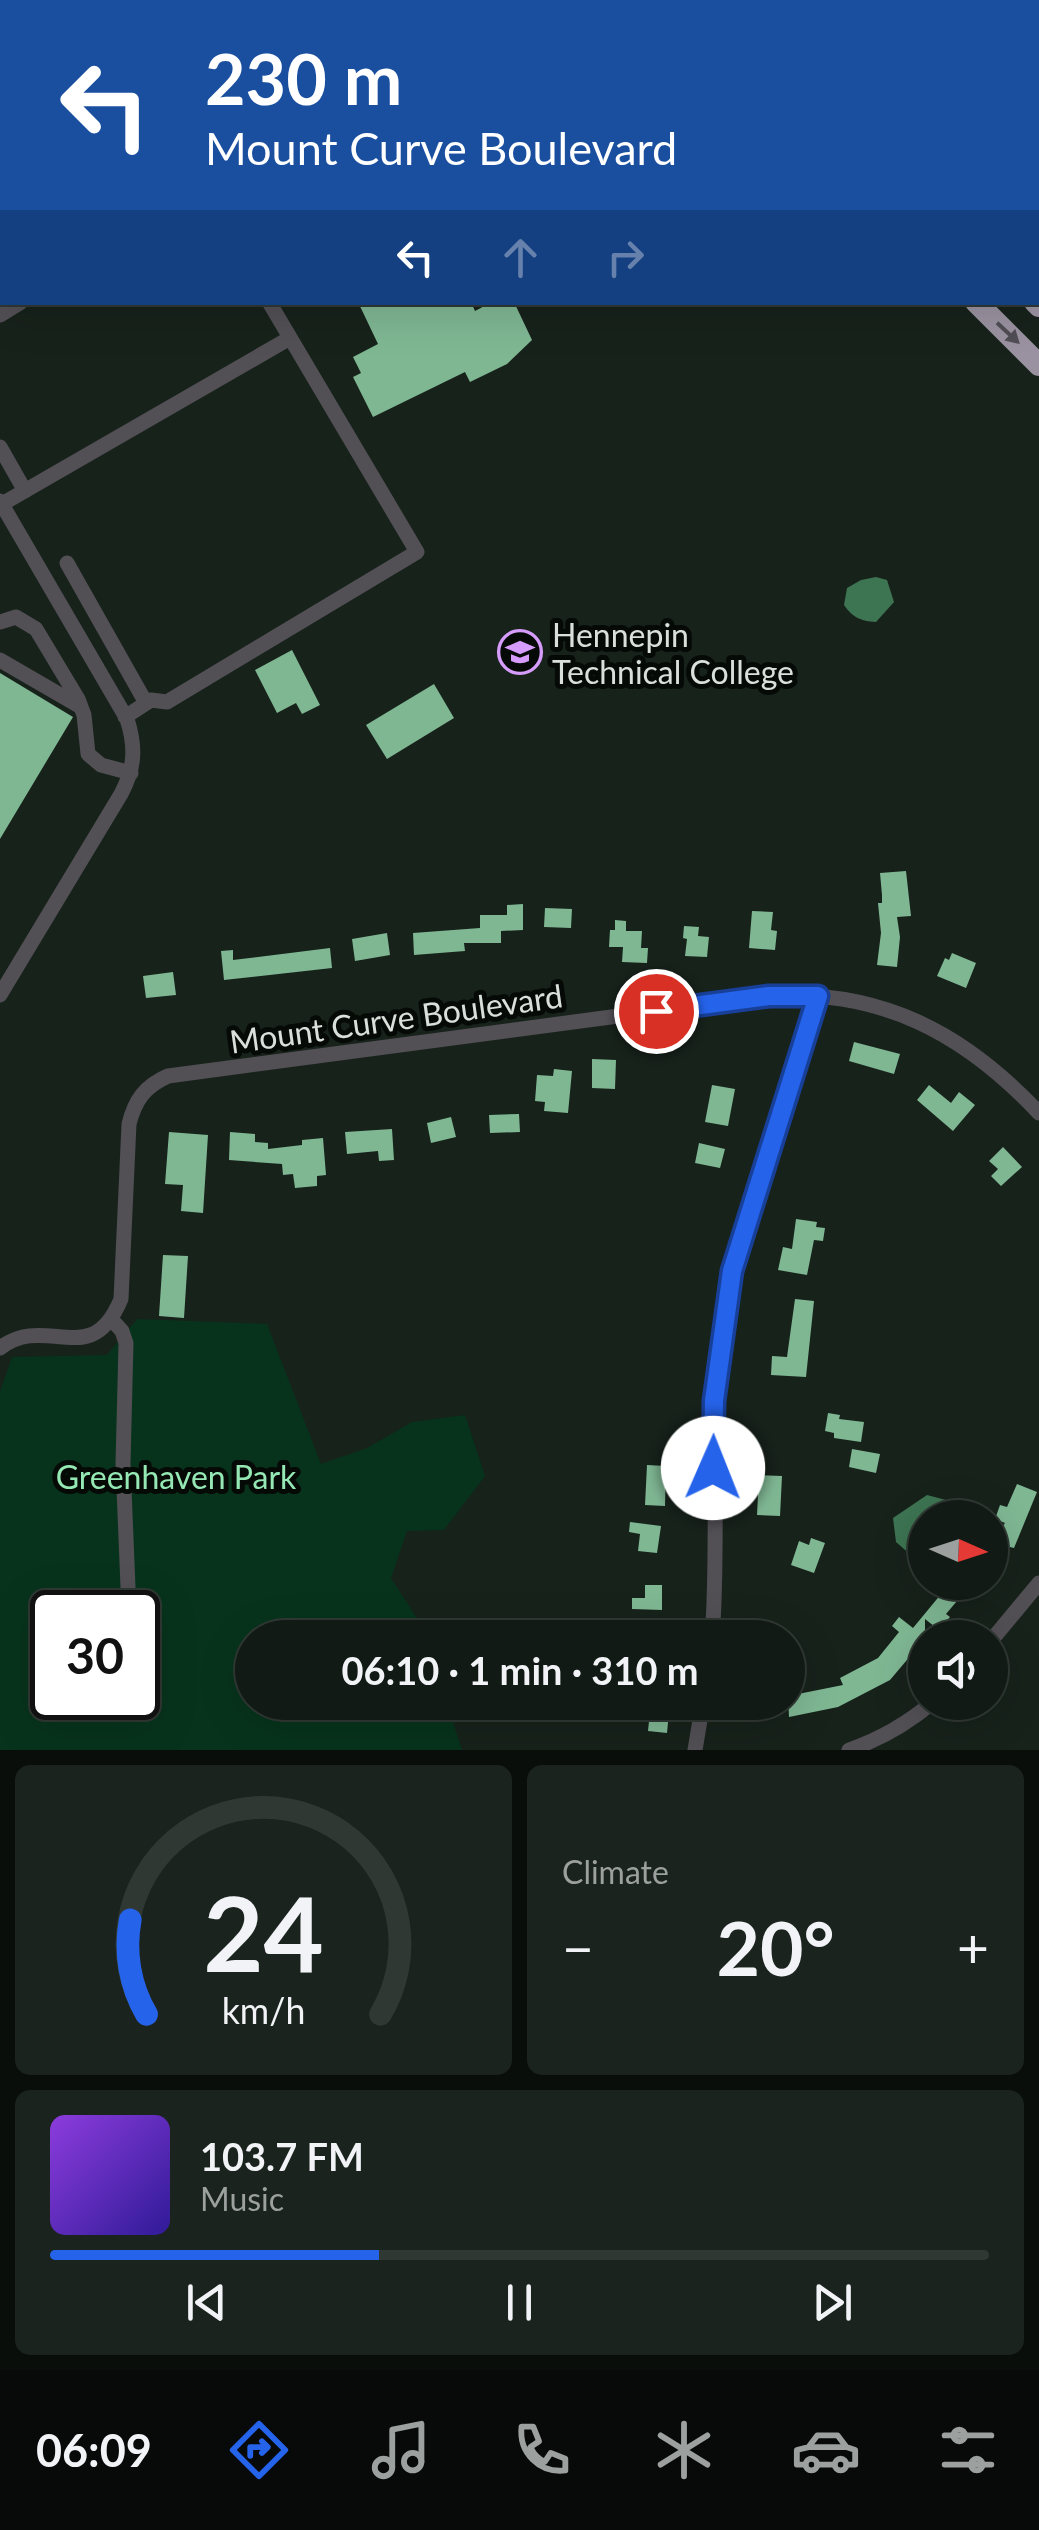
<!DOCTYPE html>
<meta charset="utf-8">
<style>
:root{--surface:#111a14;--page:#1a231d;--text:#f1f3f6;--muted:#9ca1a0;--line:#303834;--accent:#2563eb}
body{margin:0;font-family:Lato,sans-serif;background:var(--page);color:var(--text);height:100vh;display:flex;flex-direction:column;font-size:38px;white-space:nowrap}
*{box-sizing:border-box;margin:0}
p{font-size:32px;color:var(--muted)}
.icon{flex:none;width:55px;height:55px;fill:none;stroke:currentColor;stroke-width:2;stroke-linecap:round;stroke-linejoin:round}
.map{position:relative;height:1750px;overflow:hidden}
.sheet{display:flex;flex-direction:column;gap:15px;padding:15px;background:#090e0b;flex:1}
.sheet>*{flex:none}
.hud{position:absolute;left:0px;top:0px;width:1040px;height:305px;box-shadow:0 10px 40px #0002,0 0 0 2px var(--line);background:#1a4fa0;color:#fff;overflow:hidden}
.needle{width:65px;rotate:93deg}
.tools{position:absolute;left:908px;top:1500px;display:grid;gap:20px}
.tools a{display:grid;place-items:center;width:100px;height:100px;border-radius:50%;background:var(--surface);box-shadow:0 10px 40px #0002,0 0 0 2px var(--line);font-size:50px}
.speed{position:absolute;left:30px;top:1590px;display:flex;gap:20px;font-size:50px;font-weight:700;text-align:center}
.speed>*{display:grid;place-content:center;width:130px;height:130px;border-radius:50%;background:var(--surface);box-shadow:0 10px 40px #0002,0 0 0 2px var(--line);line-height:1}
.speed .limit{border:5px solid #111;border-radius:15px;background:#fff;color:#111}
.pin{position:absolute;display:grid;place-items:center;width:85px;height:85px;color:#fff;margin:-42px;border:5px solid #fff;border-radius:50%;box-shadow:0 2px 10px #0007}
.me{position:absolute;width:110px;margin:-55px;rotate:1deg;stroke-linejoin:round;filter:drop-shadow(0 0 8px #0008)}
.turn{display:flex;align-items:center;gap:35px;height:210px;padding:0 40px;font-size:45px}
.turn .icon{width:130px;height:130px;stroke-width:2.5}
.turn b{display:block;font-size:70px;line-height:85px}
.lanes{display:flex;align-items:center;height:95px;padding:0 40px;background:#0003;justify-content:center;gap:50px;direction:ltr}
.lanes .off{opacity:.35}
.big{font-size:75px;font-weight:700;line-height:1.1}
.sheet .card{flex:1;display:flex;flex-direction:column;justify-content:center;gap:15px;min-width:0;padding:0 35px;border-radius:15px;background:var(--page)}
.sheet .dial{align-items:center;gap:0}
.dial svg{height:260px;overflow:visible;fill:none;stroke:var(--line);stroke-width:7;stroke-linecap:round;text-anchor:middle}
.dial text{fill:var(--text);stroke:none}
.song{display:flex;align-items:center;gap:30px}
.cover{width:120px;height:120px;border-radius:15px;background:linear-gradient(135deg,hsl(270 70% 55%),hsl(250 70% 35%))}
.played{height:10px;border-radius:5px;background:linear-gradient(90deg,var(--accent) 35%,var(--line) 35%)}
.keys{display:flex;justify-content:space-around;direction:ltr}
.heat{display:flex;justify-content:space-between;align-items:center;font-size:55px;direction:ltr}
.sheet .tiles{flex:1;display:grid;gap:15px;grid-template-columns:1fr 1fr}
.card:last-child{grid-column:span 2}
.trip{position:absolute;left:235px;top:1620px;width:570px;height:100px;border-radius:50px;background:var(--surface);box-shadow:0 10px 40px #0002,0 0 0 2px var(--line);font-weight:700;line-height:100px;text-align:center}
.menu{display:flex;height:160px;justify-content:space-around;align-items:center;background:#070a08;color:var(--muted)}
.menu .icon{width:70px;height:70px}
.menu .current{color:var(--accent)}
.menu b{font-size:45px;color:var(--text)}
.map>svg:first-child{display:block}
.green{fill:#07331c;fill-rule:evenodd}
.water{fill:#3d7452}
.building{fill:#7fb793}
.lines{fill:none;stroke-linecap:round;stroke-linejoin:round}
.minor{stroke:#524f55;stroke-width:15}
.highway{stroke:#9a92a0;stroke-width:22}
.oneway{fill:#504e54}
.route-casing{stroke:#184099;stroke-width:25}
.route{stroke:#2563eb;stroke-width:18}
.labels{text-anchor:middle;dominant-baseline:central;stroke-width:10;stroke-linejoin:round;paint-order:stroke}
.poi-label{font-size:32px;fill:#d9e0db;stroke:#060a07;text-anchor:start}
.street-label{font-size:32px;fill:#d9e0db;stroke:#060a07}
.park-label{font-size:32px;fill:#95e8b4;stroke:#060a07}
</style>
<div class="map">
<svg width="1039" height="1750" viewBox="0 0 1039 1750">
<rect width="100%" height="100%" fill="#17221b"/>
<path class="green" d="M137,1319L267,1324L321,1464L367,1448L412,1422L465,1415L485,1476L444,1530L407,1531L391,1578L429,1637L252,1638V1702L447,1703L462,1750H0V1392L12,1357L107,1355ZM52,1612H138V1698H52Z"/>
<path class="water" d="M876,577L887,580L894,602L876,622C861,621 853,618 844,605L847,588L861,580Z
M927,1495L946,1500L954,1517L925,1518V1557L912,1556L896,1542L893,1518Z"/>
<path class="building" d="M358,302H471L475,311L492,302H514L532,340L507,364L470,382L465,372L373,417L353,377L361,373L353,357L378,344Z
M292,650L320,705L302,714L296,703L277,713L255,670Z
M0,673L73,717L0,839Z
M434,684L454,718L387,759L366,725Z
M906,871L911,916L897,917L900,937L897,967L877,965L881,933L878,903H882V895L880,873Z
M523,904V930L501,931V943H464L465,951L414,955L413,933L480,928V915H507V905Z
M545,908L572,909L571,928L544,927Z
M752,911L773,912L771,930L777,931L775,950L749,948Z
M615,920L626,921V931H642L641,948H648L647,963L622,962L623,947H609L610,930H615Z
M684,926L699,927L698,936L709,937L707,957L685,956L687,939L683,938Z
M387,933L390,955L355,961L352,939Z
M330,948L332,968L224,980L221,951L233,950V960Z
M952,953L976,963L966,988L937,976L945,958L949,960Z
M173,972L176,995L146,998L143,976Z
M854,1042L900,1054L894,1074L849,1061Z
M592,1059L616,1060L615,1089L592,1088Z
M554,1069L572,1071L568,1113L544,1111L545,1102L535,1101L537,1075L553,1076Z
M712,1085L735,1089L728,1126L705,1122Z
M929,1085L951,1103L959,1092L975,1105L953,1131L917,1100Z
M519,1114L520,1132L490,1133L489,1115Z
M451,1117L456,1137L431,1143L427,1123Z
M392,1129L394,1160L379,1161L378,1151L347,1154L345,1132Z
M169,1132L208,1135L203,1213L181,1211L183,1185L165,1184Z
M230,1132L255,1134V1142L268,1143V1149L302,1145V1140L323,1138L326,1175L317,1176V1186L295,1188L293,1174L283,1175L282,1164L229,1160Z
M699,1143L725,1149L720,1168L695,1163Z
M1003,1147L1022,1167L1001,1186L991,1176L998,1169L989,1161Z
M796,1219L817,1222L816,1227L825,1228L823,1241L814,1240L807,1275L778,1270L783,1247L792,1249Z
M163,1255L188,1256L184,1318L159,1316Z
M795,1299L814,1301L806,1377L771,1375L772,1356L787,1357Z
M828,1413L840,1415L839,1419L864,1422L861,1442L834,1438V1433L825,1431Z
M852,1449L880,1454L876,1473L849,1467Z
M647,1465L666,1466L665,1506L645,1505Z
M759,1475L782,1476L780,1516L757,1515Z
M1017,1484L1037,1492L1014,1548L1010,1547L990,1574V1544L1005,1523L995,1519L1000,1505L1007,1507Z
M630,1522L661,1526L657,1553L638,1551L640,1534L629,1532Z
M811,1538L825,1543L814,1573L791,1565L799,1541L809,1545Z
M951,1582H973L946,1614L950,1617L939,1630L925,1619V1646L916,1657L912,1654L890,1680L838,1707L789,1717L788,1696L843,1685L840,1678L878,1658L899,1632L892,1626L899,1617L913,1628Z
M645,1585H662V1610L632,1609V1598H645Z
M651,1702L665,1704L664,1712H669L667,1733L648,1731Z"/>
<g class="lines">
<path class="minor" d="M887,0L888,2
M1007,0V2
M1036,2V0
M1038,96H1039
M1038,129L1039,131
M1038,154L1039,155
M1038,171L1039,172
M0,315L21,302
M0,447L25,491
M0,501L127,719C136,747 135,768 121,794L0,995
M2,504L290,338
M67,563L146,703
M0,622L16,617L36,629L78,699L84,715L88,754L101,765L131,773
M0,660L81,707
M125,717L151,700L167,702L417,552L269,302
M112,1320L122,1331L126,1343L123,1464L129,1612
M0,1348C47,1312 91,1372 121,1299L129,1124C135,1100 145,1086 168,1076L769,996C881,989 964,1033 1039,1113
M712,1638C720,1538 709,1439 721,1340C735,1223 782,1108 818,996
M990,1642L1039,1583
M695,1750L703,1702
M849,1750C881,1739 907,1724 933,1702"/>
<path class="highway" d="M463,0L470,2
M589,0L594,2
M976,302L1039,365
M1035,302L1039,306"/>
</g>
<defs><path id="oneway-solid" d="M-6-.8H1V-3.2L6.5 0L1 3.2V.8H-6Z" transform="scale(2.5)"/></defs>
<use class="oneway" href="#oneway-solid" transform="translate(1008 333) rotate(43)"/>
<g class="lines">
<g class="route-casing">
<path id="route" d="M656,1011L769,996H818L732,1271L714,1401L713,1468"/>
</g>
<use href="#route" class="route"/>
</g>
<defs>
<g id="university-ring" transform="scale(2.25)"><circle r="9.5" fill="#060a07" stroke="#d59cfb" stroke-width="1.5"/><path d="M0-5L7-2L0 1L-7-2ZM-4 1L0 2.5L4 1V4Q0 6-4 4Z" fill="#d59cfb"/></g>
</defs>
<g fill-rule="evenodd">
<use href="#university-ring" x="520" y="652"/>
</g>
<g class="labels">
<g class="poi-label">
<text x="552" y="634">Hennepin<tspan x="552" dy="37">Technical College</tspan></text>
</g>
<g class="street-label">
<text transform="translate(396 1018) rotate(-8)">Mount Curve Boulevard</text>
</g>
<g class="park-label">
<text x="176" y="1476">Greenhaven Park</text>
</g>
</g>
</svg>
<div class="tools">
<a><svg class="needle" viewBox="-14 -14 28 28"><path d="M0-13l5 13h-10z" fill="#e53935"/><path d="M0 13l5-13h-10z" fill="#9ca1a0"/></svg></a>
<a><svg class="icon" aria-label="sound" viewBox="0 0 24 24"><path d="M4 9h4l5-4v14l-5-4H4zM17 9q2 3 0 6"/></svg></a>
</div>
<div class="speed"><div class="limit">30</div></div>
<div class="pin" style="left:656px;top:1011px;background:#d93025"><svg class="icon" aria-label="arrive" viewBox="0 0 24 24"><path d="M6 21V4h12l-3 4 3 4H6"/></svg></div>
<svg class="me" style="left:713px;top:1468px" viewBox="-20 -20 40 40"><circle r="19" fill="#fff"/><path d="M0-13L10 11 0 6-10 11z" fill="#2563eb"/></svg>
<div class="trip">06:10 · 1 min · 310 m</div>
<div class="hud">
<div class="turn"><svg class="icon" aria-label="left" viewBox="0 0 24 24"><path d="M17 20v-9H6M10 6l-5 5 5 5"/></svg><div><b>230 m</b>Mount Curve Boulevard</div></div>
<div class="lanes"><svg class="icon" aria-label="left" viewBox="0 0 24 24"><path d="M17 20v-9H6M10 6l-5 5 5 5"/></svg><svg class="icon off" aria-label="ahead" viewBox="0 0 24 24"><path d="M12 20V5M6 11l6-6 6 6"/></svg><svg class="icon off" aria-label="right" viewBox="0 0 24 24"><path d="M7 20v-9h11M14 6l5 5-5 5"/></svg></div>
</div>
</div>
<section class="sheet">
<div class="tiles">
<div class="card dial"><svg viewBox="0 0 100 80">
<path d="M14 69A42 42 0 1 1 86 69"/>
<path d="M14 69A42 42 0 0 1 9 40" stroke="#2563eb"/>
<text x="50" y="56" font-size="32" font-weight="700">24</text>
<text x="50" y="72" font-size="11">km/h</text>
</svg></div>
<div class="card"><p>Climate</p>
<div class="heat"><a>−</a><b class="big">20°</b><a>+</a></div>
</div>
<div class="card">
<div class="song"><i class="cover"></i><div><b>103.7 FM</b><p>Music</p></div></div>
<div class="played"></div>
<div class="keys"><svg class="icon" aria-label="previous" viewBox="0 0 24 24"><path d="M18 5L8 12l10 7zM5 5v14"/></svg><svg class="icon" aria-label="pause" viewBox="0 0 24 24"><path d="M8 5v14M16 5v14"/></svg><svg class="icon" aria-label="next" viewBox="0 0 24 24"><path d="M6 5l10 7-10 7zM19 5v14"/></svg></div>
</div>
</div>
</section>
<nav class="menu">
<b>06:09</b>
<svg class="icon current" aria-label="directions" viewBox="0 0 24 24"><path d="M12 3l9 9-9 9-9-9zM9 14v-3h6M13 9l2 2-2 2"/></svg>
<svg class="icon" aria-label="music" viewBox="0 0 24 24"><path d="M9 18V5l10-2v13"/><circle cx="6" cy="18" r="3"/><circle cx="16" cy="16" r="3"/></svg>
<svg class="icon" aria-label="phone" viewBox="0 0 24 24"><path d="M5 4h4l2 5-3 2q2 4 5 5l2-3 5 2v4C11 20 4 13 5 4z"/></svg>
<svg class="icon" aria-label="climate" viewBox="0 0 24 24"><path d="M12 3v18M4 7l16 10M4 17L20 7"/></svg>
<svg class="icon" aria-label="car" viewBox="0 0 24 24"><path d="M5 17H2v-5l4-1 3-4h7l3 4 3 1v5h-3M9 17h6M6 11h13"/><circle cx="7" cy="17" r="2"/><circle cx="17" cy="17" r="2"/></svg>
<svg class="icon" aria-label="filters" viewBox="0 0 24 24"><path d="M4 7h16M4 17h16"/><circle cx="9" cy="7" r="2"/><circle cx="15" cy="17" r="2"/></svg>
</nav>
